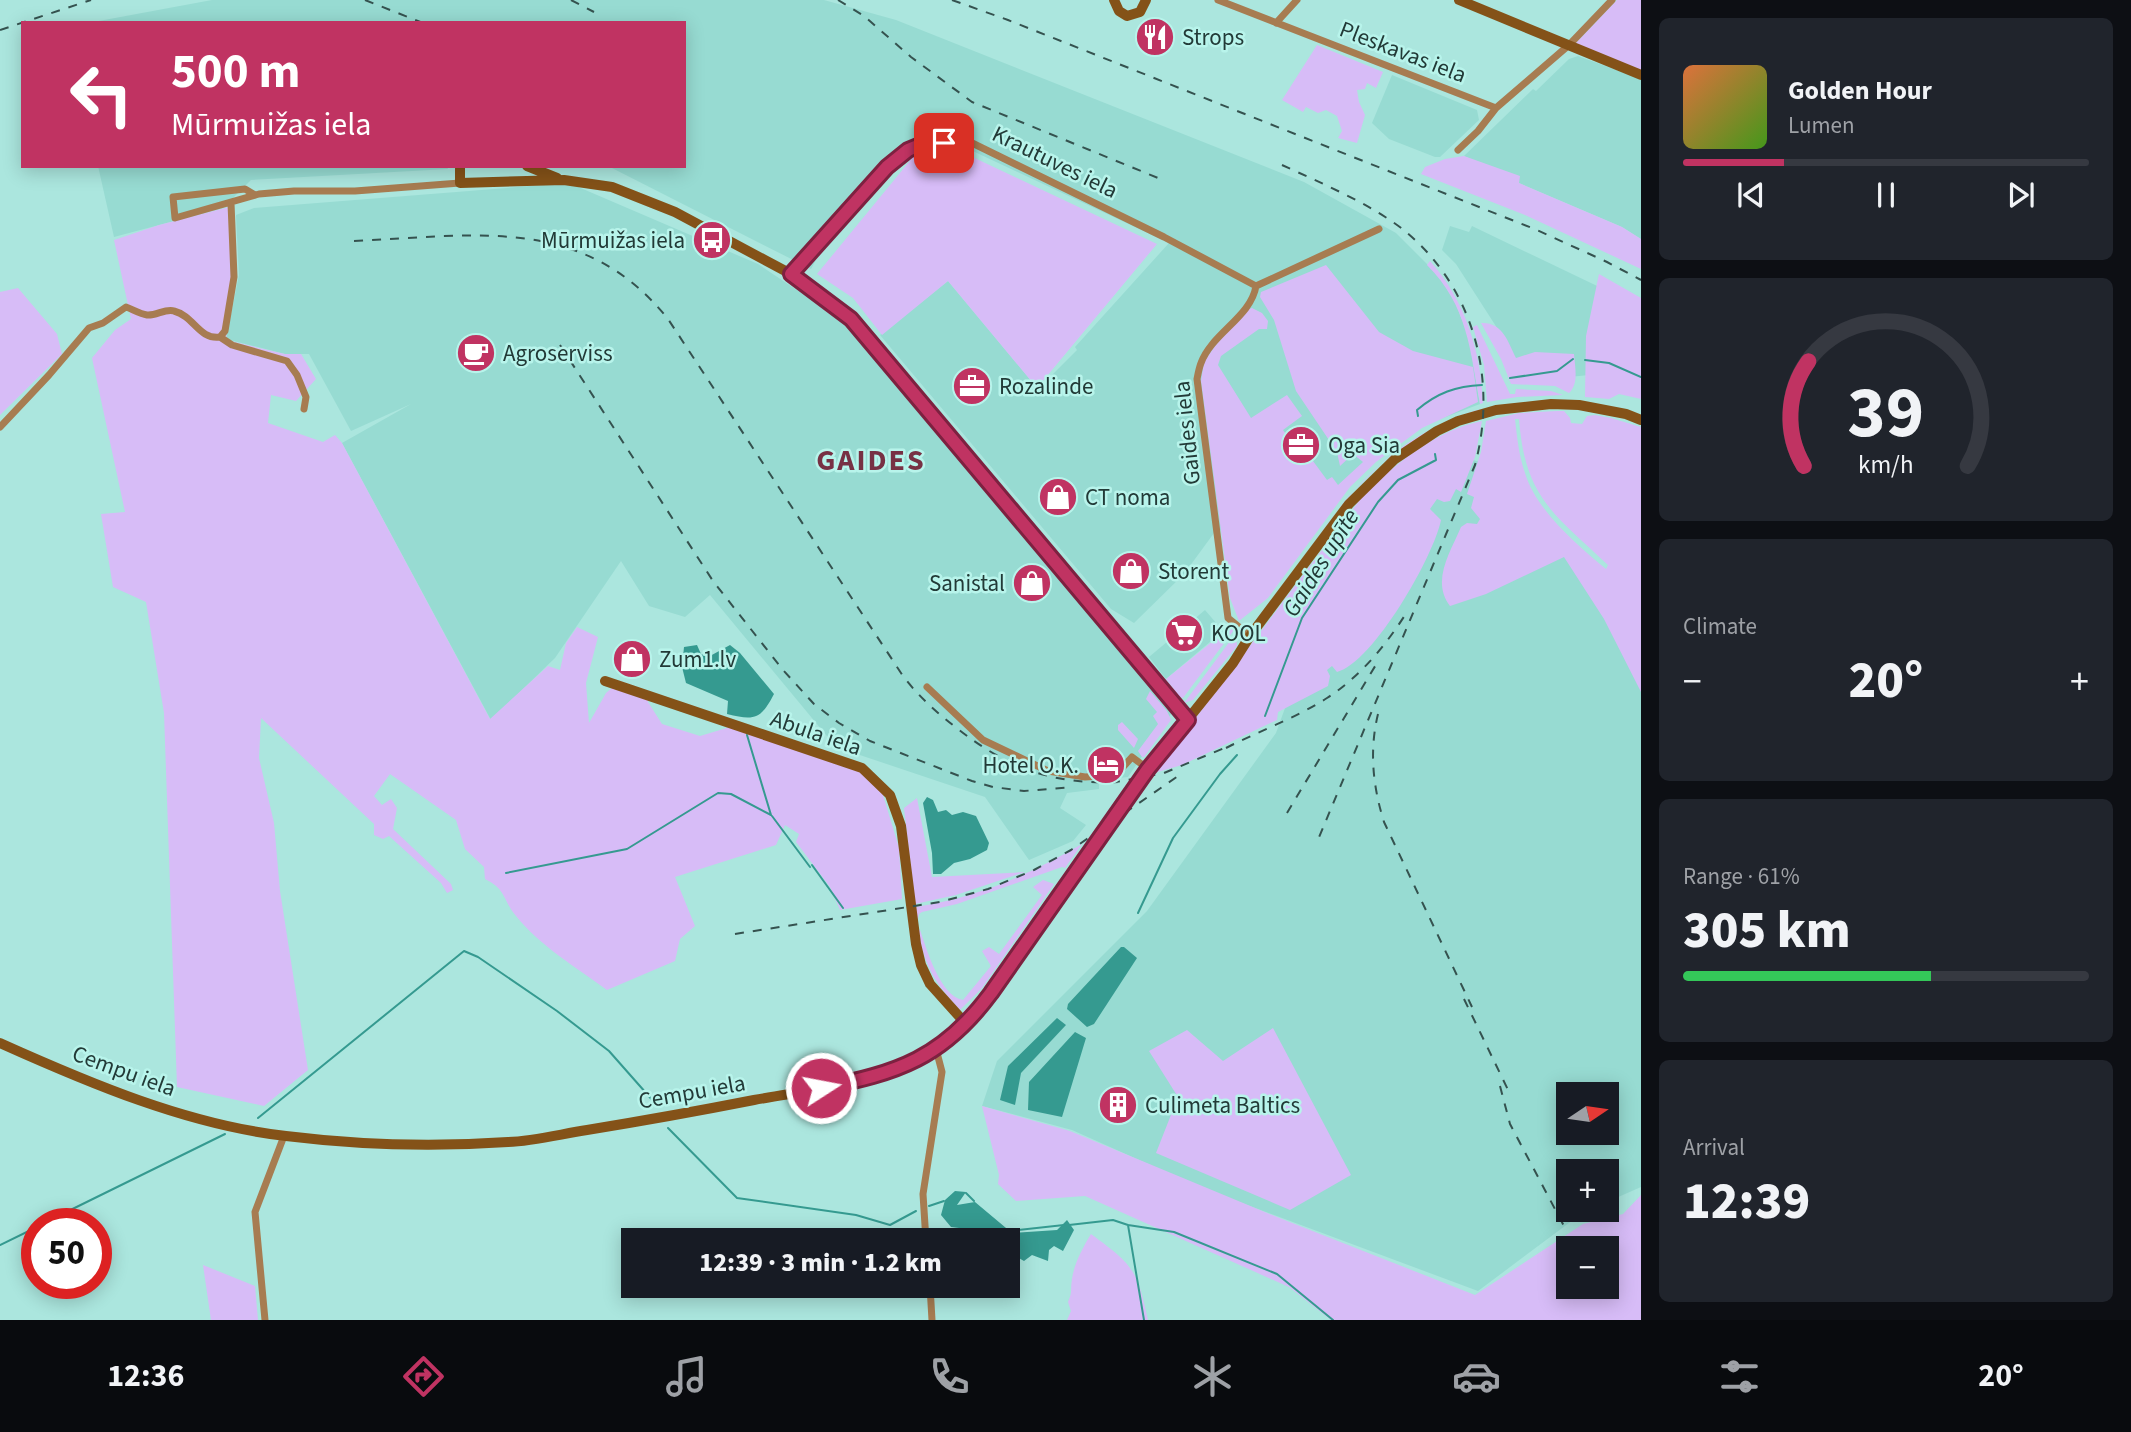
<!DOCTYPE html>
<meta charset="utf-8">
<style>
:root{--surface:#171b24;--page:#20242c;--text:#f1f3f6;--muted:#9ea1a6;--line:#363941;--accent:#c03362}
body{margin:0;font-family:"Source Sans 3",sans-serif;background:var(--page);color:var(--text);height:100vh;display:flex;flex-direction:column;font-size:26px;white-space:nowrap}
*{box-sizing:border-box;margin:0}
p{font-size:23px;color:var(--muted)}
.icon{flex:none;width:38px;height:38px;fill:none;stroke:currentColor;stroke-width:2;stroke-linecap:round;stroke-linejoin:round}
.map{position:relative;flex:1;overflow:hidden}
.panel{display:flex;flex-direction:column;gap:18px;padding:18px;background:#0d0f14;width:490px}
.panel>*{flex:none}
.banner{position:absolute;left:21px;top:21px;width:665px;height:147px;border-radius:0px;box-shadow:0 4px 18px #0003;background:#c03362;color:#fff;overflow:hidden}
.needle{width:46px;rotate:77deg}
.buttons{position:absolute;left:1556px;top:1082px;display:grid;gap:14px}
.buttons a{display:grid;place-items:center;width:63px;height:63px;border-radius:0px;background:var(--surface);box-shadow:0 4px 18px #0003;font-size:35px}
.speed{position:absolute;left:21px;top:1208px;display:flex;gap:14px;font-size:35px;font-weight:700;text-align:center}
.speed>*{display:grid;place-content:center;width:91px;height:91px;border-radius:50%;background:var(--surface);box-shadow:0 4px 18px #0003;line-height:1}
.speed .limit{border:10px solid #d22;background:#fff;color:#111}
.pin{position:absolute;display:grid;place-items:center;width:60px;height:60px;color:#fff;margin:-30px;border-radius:14px;box-shadow:0 4px 10px #0006}
.me{position:absolute;width:77px;margin:-38px;rotate:79deg;stroke-linejoin:round;filter:drop-shadow(0 0 5px #0008)}
.turn{display:flex;align-items:center;gap:24px;height:147px;padding:0 35px;font-size:32px}
.turn .icon{width:91px;height:91px;stroke-width:2.5}
.turn b{display:block;font-size:49px;line-height:60px}
.big{font-size:52px;font-weight:800;line-height:1.1}
.panel .tile{flex:1;display:flex;flex-direction:column;justify-content:center;gap:10px;min-width:0;padding:0 24px;border-radius:10px;background:var(--page)}
.panel .dial{align-items:center;gap:0}
.dial svg{height:182px;overflow:visible;fill:none;stroke:var(--line);stroke-width:7;stroke-linecap:round;text-anchor:middle}
.dial text{fill:var(--text);stroke:none}
.song{display:flex;align-items:center;gap:21px}
.cover{width:84px;height:84px;border-radius:10px;background:linear-gradient(135deg,hsl(20 70% 55%),hsl(100 70% 35%))}
.played{height:7px;border-radius:4px;background:linear-gradient(90deg,var(--accent) 25%,var(--line) 25%)}
.keys{display:flex;justify-content:space-around;direction:ltr}
.heat{display:flex;justify-content:space-between;align-items:center;font-size:38px;direction:ltr}
.charge{height:10px;border-radius:5px;background:linear-gradient(90deg,#34c759 61%,var(--line) 0)}
.trip{position:absolute;left:621px;top:1228px;width:399px;height:70px;border-radius:0px;background:var(--surface);box-shadow:0 4px 18px #0003;font-weight:800;line-height:70px;text-align:center}
.tab-bar{display:flex;height:112px;justify-content:space-around;align-items:center;background:#090b0e;color:var(--muted)}
.tab-bar .icon{width:49px;height:49px}
.tab-bar .on{color:var(--accent)}
.tab-bar b{font-size:32px;color:var(--text)}
main{display:flex;flex:1;min-height:0}
.map>svg:first-child{display:block}
.built{fill:#97dbd2;fill-rule:evenodd}
.green{fill:#d7bcf7;fill-rule:evenodd}
.water{fill:#359a90}
.lines{fill:none;stroke-linecap:round;stroke-linejoin:round}
.stream{stroke:#359a90;stroke-width:2}
.street{stroke:#a77c51;stroke-width:7}
.secondary{stroke:#845218;stroke-width:10}
.rail{stroke:#35524f;stroke-width:2;stroke-dasharray:9 9;stroke-linecap:butt}
.route-casing{stroke:#7d2140;stroke-width:18}
.route{stroke:#c03362;stroke-width:12}
.labels{text-anchor:middle;dominant-baseline:central;stroke-width:5;stroke-linejoin:round;paint-order:stroke}
.poi-label{font-size:23px;fill:#223a37;stroke:#b8f4eb;text-anchor:start}
.street-label{font-size:23px;fill:#223a37;stroke:#b8f4eb}
.water-label{font-size:24px;font-style:italic;fill:#203734;stroke:#b8f4eb}
.district-label{font-size:30px;font-weight:bold;letter-spacing:2px;fill:#773144;stroke:#b8f4eb}
</style>
<main>
<div class="map">
<svg width="1641" height="1320" viewBox="0 0 1641 1320">
<rect width="100%" height="100%" fill="#abe6de"/>
<path class="built" d="M212,0H824L896,20L1304,182L1396,233L1439,276L1455,302L1469,338L1480,404L1419,427L1382,453L1349,486L1295,498L1214,533L1184,574L1134,623L1111,609L880,335L948,281L1038,389L1077,350L1075,347L1169,243L962,146L915,141L885,165L846,204L811,269L608,166H684V23H88Z
M1578,56L1641,79V239L1622,227L1519,183L1464,156L1533,89L1536,91L1569,59Z
M1392,75L1477,110L1479,120L1440,157H1435L1389,139L1372,123Z
M98,166H447L448,169L251,180L223,208L114,237Z
M569,183L758,264L849,325L1173,711L1128,777L1099,780V789L1067,793L1060,808L1086,825L1073,841L1029,860L985,797L836,747L710,595L685,617L649,606L621,561L555,658L491,720L342,443L411,404L351,431L309,354H285L226,339L239,275L236,215L254,208Z
M1450,226L1469,232L1472,226L1641,307L1589,375L1518,382L1499,331L1456,264L1442,250Z
M1469,459L1510,470L1641,634V1187L1607,1202L1606,1171H1568V1209H1591L1581,1214L1478,1291L1204,1189L1072,1130L982,1106L997,1061L1147,911L1276,733L1319,614ZM1568,1094H1606V1132H1568Z
M1205,610L1223,631L1166,679L1149,657Z"/>
<path class="green" d="M1617,0H1641V70L1577,45L1576,43Z
M1317,45L1383,72L1376,88L1367,83L1365,89L1357,90L1359,102L1365,115L1357,143L1338,138L1342,131L1337,116L1326,110L1318,113L1306,107L1303,112L1282,100Z
M964,153L1157,244L1037,388L948,281L882,335L853,298L817,274L913,157Z
M1464,156L1520,176L1519,183L1622,227L1641,239V269L1525,215L1421,174L1425,167L1445,159Z
M229,207L233,273L226,340L285,354H301L316,379L296,401L271,395L268,423L323,442L335,435L342,443L490,719L548,666L560,670L566,643L577,627L598,637L586,683L589,723L606,693L620,681L648,691V702L662,724L700,736L730,727L860,770L880,785L899,848L902,899L840,910L830,887L796,842L799,834L785,825L776,845L675,877L695,926L680,939L675,961L607,990C576,967 540,946 516,916C502,899 507,890 485,879L484,867L465,849L456,820L390,774L374,796L382,805L391,799L397,808L393,829L451,884L453,890L447,893L441,883L389,836L383,839L374,835V824L261,718L259,758L274,823L280,891L308,1070L264,1106L177,1087L164,713L146,602L113,587L101,514L125,512L92,358L115,330L131,319L114,240L159,225Z
M1430,261C1465,300 1481,352 1483,403L1480,404C1470,350 1468,306 1427,265Z
M1326,265L1379,332L1413,351L1473,367L1478,402L1422,428L1376,462L1350,487L1268,598L1239,621L1230,598L1201,381L1204,362L1215,346L1247,310L1252,308L1262,313L1268,321L1267,329H1259L1221,356L1218,365L1251,418L1287,395L1302,416L1283,430L1291,441L1296,438L1327,480L1332,477L1338,485L1363,462L1353,454L1340,466L1337,452L1296,391L1274,320L1260,297L1261,292L1266,290Z
M1599,274L1641,298V399L1619,394L1609,399L1585,397L1586,336Z
M18,288L57,334L62,354L0,415V292Z
M1481,323C1503,322 1508,342 1516,358L1535,352L1574,354C1575,367 1579,384 1569,393L1555,386L1511,384L1501,359Z
M1477,325L1510,394H1515L1516,389L1551,391L1563,395L1517,397L1487,402L1484,365L1473,327Z
M1483,408L1434,428L1385,460L1348,497L1310,546C1362,477 1398,435 1483,408Z
M1557,411H1564L1570,418L1571,423L1582,424L1587,416L1595,415L1611,418L1641,427V692L1604,619L1564,557L1486,594L1450,606C1431,581 1450,553 1461,527L1467,523L1477,524L1480,519L1471,508L1474,497L1467,494L1481,452L1486,421L1519,413ZM1515,419H1519C1525,498 1554,514 1608,565L1606,569C1577,545 1536,510 1525,473C1519,456 1517,437 1515,419Z
M1482,421L1475,457L1461,492L1456,489L1450,501L1444,502L1437,499L1430,509L1441,520C1434,556 1373,663 1337,672L1332,666L1327,670L1330,676L1328,686L1278,712L1277,720L1182,765L1154,773L1368,489C1402,460 1437,430 1482,421Z
M1229,628L1234,630L1183,698L1180,697L1166,679Z
M1236,633L1237,646L1193,700L1184,703Z
M1150,691L1167,711L1171,720L1144,757H1142L1138,751L1158,724L1153,716L1157,712L1146,699Z
M1122,722L1138,739L1134,748L1118,730V725Z
M917,798L932,877L1025,872L956,895L915,904L904,808Z
M1082,844L1065,868L1062,867L957,904L922,912L919,914L917,923L915,907C976,898 1029,875 1082,844Z
M1043,880L1054,884L982,988L960,1010C935,983 925,967 918,931L920,930C927,950 940,996 963,1000L991,966L982,951L989,947L999,954L1042,895L1033,887Z
M1022,940L973,1010L963,1012L986,989Z
M1273,1028L1351,1175L1290,1210L1156,1153L1178,1097L1149,1051L1187,1030L1223,1061Z
M982,1106L1070,1131L1277,1217L1475,1295L1583,1224L1623,1214L1641,1195V1320H1331L1289,1287L1085,1196L1016,1201L998,1184L999,1175ZM1568,1248H1606V1286H1568Z
M1091,1234C1133,1265 1137,1269 1148,1320H1067L1071,1311L1068,1302C1073,1291 1070,1290 1072,1279C1074,1264 1083,1247 1091,1234Z
M203,1265L255,1286L258,1320H211Z"/>
<path class="water" d="M697,645L701,654L710,656L730,645L740,653L774,694C761,719 755,721 727,714L728,701L686,683L682,667L684,647Z
M927,797L933,800L938,812L946,810L952,815L963,812L976,816L989,843L987,850L970,859L954,863L941,874H933L932,853L923,803Z
M1121,947H1124L1137,958L1094,1024L1087,1027L1067,1009L1068,1004Z
M1057,1018L1066,1025L1021,1073L1015,1105L1000,1100L1008,1066Z
M1075,1032L1086,1038L1062,1117L1028,1110L1029,1082Z
M955,1191L966,1192L957,1205L975,1202L1012,1233L1057,1230L1067,1220L1074,1230L1063,1251L1054,1246L1049,1250L1048,1261L1032,1255L1024,1261L1008,1252V1241H968L962,1236L959,1228L951,1227L941,1215L945,1200Z"/>
<g class="lines">
<path class="stream" d="M1585,360L1609,363L1641,377
M1510,378L1557,371L1573,359
M1418,416L1417,410C1437,393 1456,386 1482,385
M1265,716L1302,618L1378,502L1398,480L1436,460L1435,454
M772,816L810,867
M812,865L843,908
M506,873L627,849L718,793L731,794L771,815L747,735
M1138,913L1173,838L1220,774L1237,755
M258,1118L464,951L478,957L557,1011L609,1051L654,1102
M668,1128L737,1198L856,1215L890,1225L916,1211
M966,1193L974,1201
M929,1206L944,1201
M44,1223L225,1134
M1069,1225L1113,1220L1128,1225L1144,1320
M1128,1225L1174,1232L1277,1274L1333,1320
M1010,1231L1064,1225
M0,1245L37,1227"/>
<path class="street" d="M1218,0L1496,108
M1276,23L1297,0
M1458,150L1478,131L1496,108L1569,45L1612,0
M255,195L245,189L173,197L175,218L259,194L294,191H355L460,183
M791,274L887,167L908,150L920,145L968,141L1164,237L1256,286
M1256,286L1379,229
M220,337L225,331L234,277L231,203
M220,337L232,345L287,361L297,375L306,397L304,409
M0,427L49,375L89,328L103,323L126,307C132,309 140,314 147,315C156,316 166,308 174,311C194,316 199,340 220,337
M1250,636L1228,618L1197,379C1198,374 1199,368 1201,363C1212,333 1251,317 1256,286
M927,687L983,740L1048,771L1085,777L1116,775L1132,757L1148,769
M926,1241L923,1194L942,1072L936,1049
M930,1286L932,1320
M265,1320L255,1212L284,1136"/>
<path class="secondary" d="M1114,0L1119,11L1127,16L1140,12L1146,0
M1459,0L1641,75
M460,166V183L564,180L612,187L675,212L791,274L851,319L1188,720
M527,166L557,178
M605,681L862,768L890,795L901,826L916,944L921,965L930,984L966,1024
M0,1043C89,1083 188,1125 286,1136C359,1145 435,1147 508,1142C534,1141 561,1134 587,1130C642,1121 698,1111 754,1100C808,1090 868,1085 918,1060C941,1048 961,1030 979,1010L1148,769L1233,663L1250,636L1349,504L1395,459L1437,431L1458,421L1496,410L1551,404L1579,405L1626,414L1641,420"/>
<path class="rail" d="M365,0L423,23
M571,0L594,12
M838,0L864,16L911,57L972,102L1163,180
M952,0L1008,20L1537,230L1607,262L1641,280
M0,30L91,0
M1282,165C1321,183 1371,204 1405,231C1474,288 1498,380 1475,465L1317,842
M354,241C473,236 583,213 668,319L903,676C919,697 937,713 958,729C1009,769 1054,785 1120,782
M560,345L713,581L783,670L814,704L839,723L870,741L972,781L993,787L1024,791L1073,787
M1378,714C1369,751 1373,787 1384,822L1472,1007
M1226,748C1259,731 1296,718 1327,698C1361,676 1386,645 1407,612
M1111,783L1164,773L1234,744
M1287,813L1377,663
M735,934L940,902L988,889L1034,870L1071,850L1181,774
M1464,999L1511,1096
M1500,1086L1510,1124L1565,1228"/>
</g>
<g class="lines">
<g class="route-casing">
<path id="route" d="M821,1088C898,1073 943,1058 991,993L1148,769L1188,720L851,319L791,274L887,167L908,150L920,145L944,143"/>
</g>
<use href="#route" class="route"/>
</g>
<defs>
<g id="restaurant-disc" transform="scale(2.0125)"><circle r="9.5" fill="#c03362" stroke="#b8f4eb"/><path d="M-5-6h1v4h1v-4h1v4h1v-4h1v5L-1.5 .5V6h-2V.5L-5-1ZM5-6V6H3V1.5H1.5Q1.5-4 5-6Z" fill="#fff"/></g>
<g id="bus-disc" transform="scale(2.0125)"><circle r="9.5" fill="#c03362" stroke="#b8f4eb"/><path d="M-5-6H5V4H4V6H2V4H-2V6H-4V4H-5ZM-3.5-4V0h7V-4ZM-3.5 1.2v1.5H-2V1.2ZM2 1.2v1.5H3.5V1.2Z" fill="#fff"/></g>
<g id="cafe-disc" transform="scale(2.0125)"><circle r="9.5" fill="#c03362" stroke="#b8f4eb"/><path d="M-5.5-4.5H6V0H3Q3 3.5 0 3.5H-2.5Q-5.5 3.5-5.5 0ZM3-3.2v2h1.7v-2ZM-6 4.5H4V6H-6Z" fill="#fff"/></g>
<g id="office-disc" transform="scale(2.0125)"><circle r="9.5" fill="#c03362" stroke="#b8f4eb"/><path d="M-6-3h4V-5.5h4V-3h4V5H-6ZM-1-4.5V-3h2v-1.5ZM-6 0V1H6V0Z" fill="#fff"/></g>
<g id="shop-disc" transform="scale(2.0125)"><circle r="9.5" fill="#c03362" stroke="#b8f4eb"/><path d="M-5-2.5h2.3a2.7 3.5 0 0 1 5.4 0H5L5.5 6h-11ZM-1.5-2.5h3a1.5 2.3 0 0 0-3 0Z" fill="#fff"/></g>
<g id="supermarket-disc" transform="scale(2.0125)"><circle r="9.5" fill="#c03362" stroke="#b8f4eb"/><path d="M-6-5.5h2.5l.6 2H6L4.5 2H-2.5L-4.4-4H-6ZM-1.5 3.2a1.3 1.3 0 1 0 .1 0ZM3 3.2a1.3 1.3 0 1 0 .1 0Z" fill="#fff"/></g>
<g id="hotel-disc" transform="scale(2.0125)"><circle r="9.5" fill="#c03362" stroke="#b8f4eb"/><path d="M-6-4.5h1.5V1H6V5H4.5V3h-9V5H-6ZM-4 0a1.8 1.8 0 1 1 3.6 0ZM.5 0V-2.5h3Q6-2.5 6 0Z" fill="#fff"/></g>
<g id="building-disc" transform="scale(2.0125)"><circle r="9.5" fill="#c03362" stroke="#b8f4eb"/><path d="M-4-6H4V6H1V3H-1V6H-4ZM-2.5-4.3h1.7v1.8h-1.7ZM.8-4.3h1.7v1.8H.8ZM-2.5-1h1.7V.8h-1.7ZM.8-1h1.7V.8H.8Z" fill="#fff"/></g>
</defs>
<g fill-rule="evenodd">
<use href="#restaurant-disc" x="1155" y="37"/>
<use href="#bus-disc" x="712" y="240"/>
<use href="#cafe-disc" x="476" y="353"/>
<use href="#office-disc" x="972" y="386"/>
<use href="#office-disc" x="1301" y="445"/>
<use href="#shop-disc" x="1058" y="497"/>
<use href="#shop-disc" x="1131" y="571"/>
<use href="#shop-disc" x="1032" y="583"/>
<use href="#supermarket-disc" x="1184" y="633"/>
<use href="#shop-disc" x="632" y="659"/>
<use href="#hotel-disc" x="1106" y="765"/>
<use href="#building-disc" x="1118" y="1105"/>
</g>
<g class="labels">
<g class="poi-label">
<text x="1182" y="37">Strops</text>
<text x="685" y="240" text-anchor="end">Mūrmuižas iela</text>
<text x="503" y="353">Agroserviss</text>
<text x="999" y="386">Rozalinde</text>
<text x="1328" y="445">Oga Sia</text>
<text x="1085" y="497">CT noma</text>
<text x="1158" y="571">Storent</text>
<text x="1005" y="583" text-anchor="end">Sanistal</text>
<text x="1211" y="633">KOOL</text>
<text x="659" y="659">Zum1.lv</text>
<text x="1079" y="765" text-anchor="end">Hotel O.K.</text>
<text x="1145" y="1105">Culimeta Baltics</text>
</g>
<g class="street-label">
<text transform="translate(1403 52) rotate(21)">Pleskavas iela</text>
<text transform="translate(1055 162) rotate(26)">Krautuves iela</text>
<text transform="translate(1187 433) rotate(-96)">Gaides iela</text>
<text transform="translate(816 733) rotate(19)">Abula iela</text>
<text transform="translate(124 1071) rotate(20)">Cempu iela</text>
<text transform="translate(692 1092) rotate(-10)">Cempu iela</text>
</g>
<g class="water-label">
<text transform="translate(1321 563) rotate(-58)">Gaides upīte</text>
</g>
<g class="district-label">
<text x="871" y="460">GAIDES</text>
</g>
</g>
</svg>
<div class="buttons">
<a><svg class="needle" viewBox="-14 -14 28 28"><path d="M0-13l5 13h-10z" fill="#e53935"/><path d="M0 13l5-13h-10z" fill="#9ea1a6"/></svg></a>
<a>+</a>
<a>−</a>
</div>
<div class="speed"><div class="limit">50</div></div>
<div class="pin" style="left:944px;top:143px;background:#d93025"><svg class="icon" aria-label="arrive" viewBox="0 0 24 24"><path d="M6 21V4h12l-3 4 3 4H6"/></svg></div>
<svg class="me" style="left:821px;top:1088px" viewBox="-20 -20 40 40"><circle r="17" fill="#c03362" stroke="#fff" stroke-width="3"/><path d="M0-11L8 9 0 5-8 9z" fill="#fff"/></svg>
<div class="trip">12:39 · 3 min · 1.2 km</div>
<div class="banner">
<div class="turn"><svg class="icon" aria-label="left" viewBox="0 0 24 24"><path d="M17 20v-9H6M10 6l-5 5 5 5"/></svg><div><b>500 m</b>Mūrmuižas iela</div></div>
</div>
</div>
<section class="panel">
<div class="tile">
<div class="song"><i class="cover"></i><div><b>Golden Hour</b><p>Lumen</p></div></div>
<div class="played"></div>
<div class="keys"><svg class="icon" aria-label="previous" viewBox="0 0 24 24"><path d="M18 5L8 12l10 7zM5 5v14"/></svg><svg class="icon" aria-label="pause" viewBox="0 0 24 24"><path d="M8 5v14M16 5v14"/></svg><svg class="icon" aria-label="next" viewBox="0 0 24 24"><path d="M6 5l10 7-10 7zM19 5v14"/></svg></div>
</div>
<div class="tile dial"><svg viewBox="0 0 100 80">
<path d="M14 69A42 42 0 1 1 86 69"/>
<path d="M14 69A42 42 0 0 1 16 23" stroke="#c03362"/>
<text x="50" y="56" font-size="32" font-weight="700">39</text>
<text x="50" y="72" font-size="11">km/h</text>
</svg></div>
<div class="tile"><p>Climate</p>
<div class="heat"><a>−</a><b class="big">20°</b><a>+</a></div>
</div>
<div class="tile"><p>Range · 61%</p><b class="big">305 km</b><div class="charge"></div></div>
<div class="tile"><p>Arrival</p><b class="big">12:39</b></div>
</section>
</main>
<nav class="tab-bar">
<b>12:36</b>
<svg class="icon on" aria-label="directions" viewBox="0 0 24 24"><path d="M12 3l9 9-9 9-9-9zM9 14v-3h6M13 9l2 2-2 2"/></svg>
<svg class="icon" aria-label="music" viewBox="0 0 24 24"><path d="M9 18V5l10-2v13"/><circle cx="6" cy="18" r="3"/><circle cx="16" cy="16" r="3"/></svg>
<svg class="icon" aria-label="phone" viewBox="0 0 24 24"><path d="M5 4h4l2 5-3 2q2 4 5 5l2-3 5 2v4C11 20 4 13 5 4z"/></svg>
<svg class="icon" aria-label="climate" viewBox="0 0 24 24"><path d="M12 3v18M4 7l16 10M4 17L20 7"/></svg>
<svg class="icon" aria-label="car" viewBox="0 0 24 24"><path d="M5 17H2v-5l4-1 3-4h7l3 4 3 1v5h-3M9 17h6M6 11h13"/><circle cx="7" cy="17" r="2"/><circle cx="17" cy="17" r="2"/></svg>
<svg class="icon" aria-label="filters" viewBox="0 0 24 24"><path d="M4 7h16M4 17h16"/><circle cx="9" cy="7" r="2"/><circle cx="15" cy="17" r="2"/></svg>
<b>20°</b>
</nav>
